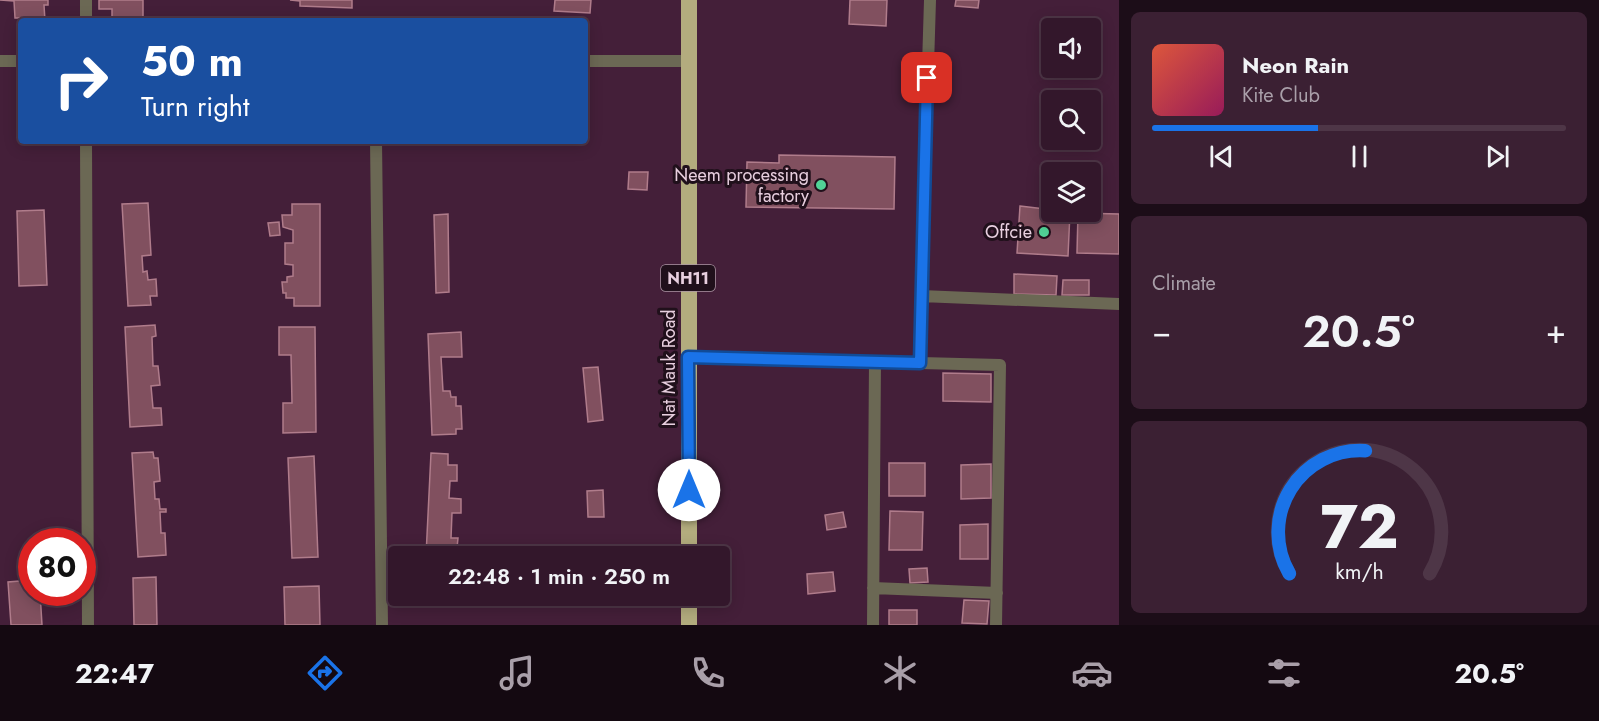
<!DOCTYPE html>
<meta charset="utf-8">
<style>
:root{--surface:#33172b;--page:#3b2033;--text:#f1f3f6;--muted:#a99fa9;--line:#4e3647;--accent:#1a73e8}
body{margin:0;font-family:Jost,sans-serif;background:var(--page);color:var(--text);height:100vh;display:flex;flex-direction:column;font-size:22px;white-space:nowrap}
*{box-sizing:border-box;margin:0}
p{font-size:20px;color:var(--muted)}
.icon{flex:none;width:33px;height:33px;fill:none;stroke:currentColor;stroke-width:2;stroke-linecap:round;stroke-linejoin:round}
.map{position:relative;flex:1;overflow:hidden}
.side{display:flex;flex-direction:column;gap:12px;padding:12px;background:#1c0d18;width:480px}
.side>*{flex:none}
.banner{position:absolute;left:18px;top:18px;width:570px;height:126px;border-radius:6px;box-shadow:0 3px 15px #0003,0 0 0 2px var(--line);background:#1a4fa0;color:#fff;overflow:hidden}
.controls{position:absolute;left:1041px;top:18px;display:grid;gap:12px}
.controls a{display:grid;place-items:center;width:60px;height:60px;border-radius:6px;background:var(--surface);box-shadow:0 3px 15px #0003,0 0 0 2px var(--line);font-size:30px}
.speed{position:absolute;left:18px;top:528px;display:flex;gap:12px;font-size:30px;font-weight:700;text-align:center}
.speed>*{display:grid;place-content:center;width:78px;height:78px;border-radius:50%;background:var(--surface);box-shadow:0 3px 15px #0003,0 0 0 2px var(--line);line-height:1}
.speed .limit{border:9px solid #d22;background:#fff;color:#111}
.pin{position:absolute;display:grid;place-items:center;width:51px;height:51px;color:#fff;margin:-26px;border-radius:12px;box-shadow:0 3px 9px #0006}
.me{position:absolute;width:66px;margin:-33px;rotate:0deg;stroke-linejoin:round;filter:drop-shadow(0 0 4px #0008)}
.turn{display:flex;align-items:center;gap:21px;height:126px;padding:0 24px;font-size:27px}
.turn .icon{width:78px;height:78px;stroke-width:2.5}
.turn b{display:block;font-size:42px;line-height:51px}
.big{font-size:45px;font-weight:600;line-height:1.1}
.side .card{flex:1;display:flex;flex-direction:column;justify-content:center;gap:9px;min-width:0;padding:0 21px;border-radius:9px;background:var(--page)}
.side .dial{align-items:center;gap:0}
.dial svg{height:156px;overflow:visible;fill:none;stroke:var(--line);stroke-width:7;stroke-linecap:round;text-anchor:middle}
.dial text{fill:var(--text);stroke:none}
.song{display:flex;align-items:center;gap:18px}
.cover{width:72px;height:72px;border-radius:9px;background:linear-gradient(135deg,hsl(10 70% 55%),hsl(330 70% 35%))}
.played{height:6px;border-radius:3px;background:linear-gradient(90deg,var(--accent) 40%,var(--line) 40%)}
.keys{display:flex;justify-content:space-around;direction:ltr}
.heat{display:flex;justify-content:space-between;align-items:center;font-size:33px;direction:ltr}
.trip{position:absolute;left:388px;top:546px;width:342px;height:60px;border-radius:6px;background:var(--surface);box-shadow:0 3px 15px #0003,0 0 0 2px var(--line);font-weight:600;line-height:60px;text-align:center}
.tabs{display:flex;height:96px;justify-content:space-around;align-items:center;background:#140911;color:var(--muted)}
.tabs .icon{width:42px;height:42px}
.tabs .selected{color:var(--accent)}
.tabs b{font-size:27px;color:var(--text)}
main{display:flex;flex:1;min-height:0}
.map>svg:first-child{display:block}
.building{fill:#81505f;stroke:#b07c8b;stroke-width:1.5}
.lines{fill:none;stroke-linecap:round;stroke-linejoin:round}
.minor{stroke:#6b6854;stroke-width:12}
.trunk{stroke:#b3ac7e;stroke-width:16}
.route-casing{stroke:#114b97;stroke-width:15}
.route{stroke:#1a73e8;stroke-width:10}
.poi-dot{fill:#51d397;stroke:#20101b;stroke-width:2}
.labels{text-anchor:middle;dominant-baseline:central;stroke-width:6;stroke-linejoin:round;paint-order:stroke}
.shield{fill:#20101b;stroke:#ac96a4;stroke-width:1.5}
.shield-label{font-size:16px;font-weight:bold;fill:#e8cfdf}
.poi-label{font-size:18px;fill:#e8cfdf;stroke:#20101b;text-anchor:end}
.street-label{font-size:18px;fill:#e8cfdf;stroke:#20101b}
</style>
<main>
<div class="map">
<svg width="1119" height="625" viewBox="0 0 1119 625">
<rect width="100%" height="100%" fill="#441f39"/>
<path class="building" d="M0,0H48V5H44L45,21H21L20,25V18H15L14,1Z
M99,0H143V21H112V9H99Z
M290,0H352V8L300,6V1Z
M555,0H591L590,13L554,11Z
M850,0H887L886,26L849,24Z
M956,0H979L978,8L955,6Z
M779,155L895,157L894,209L746,207L747,162L779,163Z
M629,172H648L647,190L628,189Z
M148,203L151,255L142,256L143,272L147,271L148,280L156,279L157,296H150L151,305L128,306L122,204Z
M292,204H320V306H294V298H286V293H283L282,282H287V277L293,276V265L285,264V243H293V230L283,227L282,215H292Z
M1020,206L1070,212L1068,256L1017,253Z
M44,210L47,285L19,286L17,211Z
M1078,213L1119,214V254L1077,253Z
M448,214L449,292L436,293L434,215Z
M279,222L280,235L270,236L268,223Z
M1014,274L1057,276L1056,295L1014,294Z
M1063,280H1089V295H1062Z
M155,325L156,336L152,337L153,366H158L160,385L151,386L153,408H161L162,425L130,427L125,327Z
M279,327H315L316,432L283,433V403H292L291,355H279Z
M461,332L462,357H441L443,391H450L451,397H456V406H461L462,429H456V434L432,435L428,334Z
M598,367L603,420L588,422L583,368Z
M943,373L991,374V402L943,401Z
M153,452L154,458H158L160,481L154,482L155,499H159L160,509H166V512H160L161,533H165L166,555L138,557L132,453Z
M431,453L448,454V465H457V481H450L449,498L461,499V513H452L451,538H458L457,548L451,547L450,556H426Z
M314,456L318,557L292,558L288,458Z
M889,463H925V496H889Z
M991,464V498L961,499V465Z
M603,490L604,517H588L587,491Z
M890,511L923,512L922,550H889Z
M843,512L846,527L827,530L825,515Z
M988,524V559H960V525Z
M927,568L928,582L910,583L909,569Z
M833,572L835,591L808,594L807,574Z
M156,577L157,625H134L133,578Z
M32,580V592H40L42,625H11L8,582Z
M319,586L320,625H285L284,587Z
M964,600L989,601L987,624L962,623Z
M889,610H917V625H889Z"/>
<g class="lines">
<path class="minor" d="M86,0V21
M0,61H21
M585,61H687
M86,141L88,625
M376,141L382,625
M921,296L1119,304
M688,357L1000,365L996,625
M919,363L930,0
M873,588L997,593
M873,625L875,362"/>
<path class="trunk" d="M689,0V556
M689,596V625"/>
</g>
<g class="lines">
<g class="route-casing">
<path id="route" d="M689,490L688,357L920,363L927,78"/>
</g>
<use href="#route" class="route"/>
</g>
<g class="poi-dot">
<circle cx="821" cy="185" r="6"/>
<circle cx="1044" cy="232" r="6"/>
</g>
<g class="labels">
<rect class="shield" x="661" y="265" width="54" height="26" rx="4.5"/>
<g class="shield-label">
<text x="688" y="278">NH11</text>
</g>
<g class="poi-label">
<text x="809" y="175">Neem processing<tspan x="809" dy="21">factory</tspan></text>
<text x="1032" y="232">Offcie</text>
</g>
<g class="street-label">
<text transform="translate(669 368) rotate(-90)">Nat Mauk Road</text>
</g>
</g>
</svg>
<div class="controls">
<a><svg class="icon" aria-label="sound" viewBox="0 0 24 24"><path d="M4 9h4l5-4v14l-5-4H4zM17 9q2 3 0 6"/></svg></a>
<a><svg class="icon" aria-label="search" viewBox="0 0 24 24"><circle cx="10" cy="10" r="6"/><path d="M15 15l6 6"/></svg></a>
<a><svg class="icon" aria-label="layers" viewBox="0 0 24 24"><path d="M12 4l9 5-9 5-9-5zM3 14l9 5 9-5"/></svg></a>
</div>
<div class="speed"><div class="limit">80</div></div>
<div class="pin" style="left:927px;top:78px;background:#d93025"><svg class="icon" aria-label="arrive" viewBox="0 0 24 24"><path d="M6 21V4h12l-3 4 3 4H6"/></svg></div>
<svg class="me" style="left:689px;top:490px" viewBox="-20 -20 40 40"><circle r="19" fill="#fff"/><path d="M0-13L10 11 0 6-10 11z" fill="#1a73e8"/></svg>
<div class="trip">22:48 · 1 min · 250 m</div>
<div class="banner">
<div class="turn"><svg class="icon" aria-label="right" viewBox="0 0 24 24"><path d="M7 20v-9h11M14 6l5 5-5 5"/></svg><div><b>50 m</b>Turn right</div></div>
</div>
</div>
<section class="side">
<div class="card">
<div class="song"><i class="cover"></i><div><b>Neon Rain</b><p>Kite Club</p></div></div>
<div class="played"></div>
<div class="keys"><svg class="icon" aria-label="previous" viewBox="0 0 24 24"><path d="M18 5L8 12l10 7zM5 5v14"/></svg><svg class="icon" aria-label="pause" viewBox="0 0 24 24"><path d="M8 5v14M16 5v14"/></svg><svg class="icon" aria-label="next" viewBox="0 0 24 24"><path d="M6 5l10 7-10 7zM19 5v14"/></svg></div>
</div>
<div class="card"><p>Climate</p>
<div class="heat"><a>−</a><b class="big">20.5°</b><a>+</a></div>
</div>
<div class="card dial"><svg viewBox="0 0 100 80">
<path d="M14 69A42 42 0 1 1 86 69"/>
<path d="M14 69A42 42 0 0 1 53 6" stroke="#1a73e8"/>
<text x="50" y="56" font-size="32" font-weight="700">72</text>
<text x="50" y="72" font-size="11">km/h</text>
</svg></div>
</section>
</main>
<nav class="tabs">
<b>22:47</b>
<svg class="icon selected" aria-label="directions" viewBox="0 0 24 24"><path d="M12 3l9 9-9 9-9-9zM9 14v-3h6M13 9l2 2-2 2"/></svg>
<svg class="icon" aria-label="music" viewBox="0 0 24 24"><path d="M9 18V5l10-2v13"/><circle cx="6" cy="18" r="3"/><circle cx="16" cy="16" r="3"/></svg>
<svg class="icon" aria-label="phone" viewBox="0 0 24 24"><path d="M5 4h4l2 5-3 2q2 4 5 5l2-3 5 2v4C11 20 4 13 5 4z"/></svg>
<svg class="icon" aria-label="climate" viewBox="0 0 24 24"><path d="M12 3v18M4 7l16 10M4 17L20 7"/></svg>
<svg class="icon" aria-label="car" viewBox="0 0 24 24"><path d="M5 17H2v-5l4-1 3-4h7l3 4 3 1v5h-3M9 17h6M6 11h13"/><circle cx="7" cy="17" r="2"/><circle cx="17" cy="17" r="2"/></svg>
<svg class="icon" aria-label="filters" viewBox="0 0 24 24"><path d="M4 7h16M4 17h16"/><circle cx="9" cy="7" r="2"/><circle cx="15" cy="17" r="2"/></svg>
<b>20.5°</b>
</nav>
